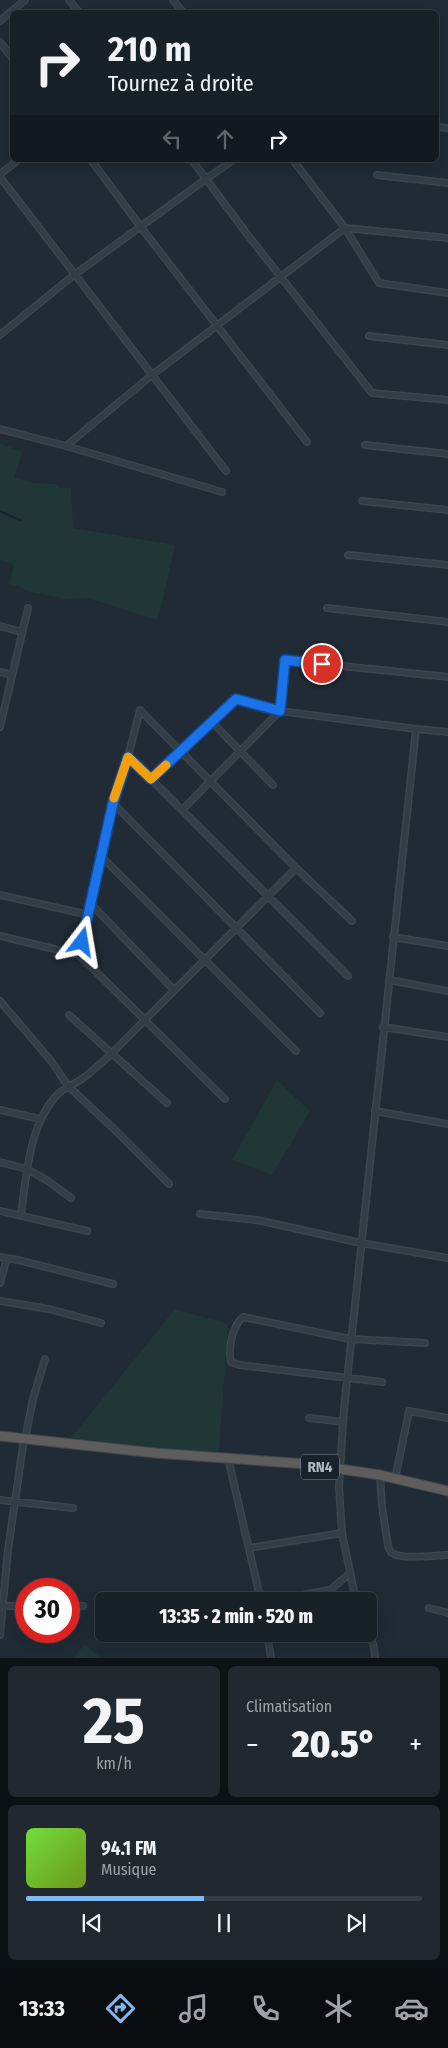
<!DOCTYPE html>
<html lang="fr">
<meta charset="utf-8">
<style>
:root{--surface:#182028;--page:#212830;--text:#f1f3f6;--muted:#9fa3a8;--line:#363e45;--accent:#80baf5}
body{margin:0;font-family:"Fira Sans Condensed",sans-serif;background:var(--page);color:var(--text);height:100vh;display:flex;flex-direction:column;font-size:19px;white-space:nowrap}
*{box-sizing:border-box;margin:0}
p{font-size:16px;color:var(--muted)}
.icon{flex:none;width:28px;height:28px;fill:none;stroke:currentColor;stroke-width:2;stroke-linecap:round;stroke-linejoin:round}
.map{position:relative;height:1658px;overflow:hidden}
.details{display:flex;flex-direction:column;gap:8px;padding:8px;background:#0d1216;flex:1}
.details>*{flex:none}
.hud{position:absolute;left:10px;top:10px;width:429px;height:152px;border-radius:8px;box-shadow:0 5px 20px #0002,0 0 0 1px var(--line);background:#182028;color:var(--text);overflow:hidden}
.speed{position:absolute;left:15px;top:1578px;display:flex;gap:10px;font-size:25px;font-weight:700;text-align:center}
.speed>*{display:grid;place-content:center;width:65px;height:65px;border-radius:50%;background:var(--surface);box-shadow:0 5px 20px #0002,0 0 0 1px var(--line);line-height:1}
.speed .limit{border:8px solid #d22;background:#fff;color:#111}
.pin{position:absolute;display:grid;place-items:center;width:42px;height:42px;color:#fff;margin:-21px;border:2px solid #fff;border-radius:50%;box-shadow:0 1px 5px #0007}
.me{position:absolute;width:55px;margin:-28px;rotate:14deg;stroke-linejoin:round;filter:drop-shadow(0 0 4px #0008)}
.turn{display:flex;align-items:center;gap:18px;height:105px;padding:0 15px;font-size:22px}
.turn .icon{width:65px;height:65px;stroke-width:2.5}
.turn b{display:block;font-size:35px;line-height:42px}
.lanes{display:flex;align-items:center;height:48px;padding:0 15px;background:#0003;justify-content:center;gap:25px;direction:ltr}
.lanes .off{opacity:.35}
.big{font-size:38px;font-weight:800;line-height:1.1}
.details .card{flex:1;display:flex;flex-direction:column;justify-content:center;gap:8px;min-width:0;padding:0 18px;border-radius:8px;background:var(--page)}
.details .dial{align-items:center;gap:0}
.dial b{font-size:65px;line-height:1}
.song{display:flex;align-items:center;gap:15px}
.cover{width:60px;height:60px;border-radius:8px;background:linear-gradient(135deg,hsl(100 70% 55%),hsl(80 70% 35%))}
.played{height:5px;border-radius:2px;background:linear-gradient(90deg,var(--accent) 45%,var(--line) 45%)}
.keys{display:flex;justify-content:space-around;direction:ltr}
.heat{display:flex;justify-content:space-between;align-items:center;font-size:28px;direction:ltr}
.details .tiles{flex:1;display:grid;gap:8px;grid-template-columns:1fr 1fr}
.card:last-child{grid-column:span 2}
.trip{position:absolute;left:95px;top:1592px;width:282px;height:50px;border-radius:8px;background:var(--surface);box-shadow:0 5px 20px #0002,0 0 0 1px var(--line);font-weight:800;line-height:50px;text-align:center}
.tabs{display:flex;height:80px;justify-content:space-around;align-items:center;background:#0a0d10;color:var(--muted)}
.tabs .icon{width:35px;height:35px}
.tabs .on{color:var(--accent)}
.tabs b{font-size:22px;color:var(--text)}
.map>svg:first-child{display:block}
.green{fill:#213636}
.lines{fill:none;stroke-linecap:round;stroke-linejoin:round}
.stream{stroke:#142432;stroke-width:2}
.minor-casing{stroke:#3c464f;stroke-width:8}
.trunk-casing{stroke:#3d4850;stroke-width:11}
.minor{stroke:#333d46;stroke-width:5}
.trunk{stroke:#5e5d5b;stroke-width:9}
.route-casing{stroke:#114b97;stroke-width:12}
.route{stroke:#1a73e8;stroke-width:9}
.slow{stroke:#f59e0b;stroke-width:9}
.labels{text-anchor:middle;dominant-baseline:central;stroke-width:5;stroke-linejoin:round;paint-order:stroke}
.shield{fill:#19222a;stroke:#818b95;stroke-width:1}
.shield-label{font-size:15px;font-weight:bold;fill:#adb8c3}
</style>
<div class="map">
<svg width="448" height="1658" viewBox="0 0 448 1658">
<rect width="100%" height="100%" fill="#202b35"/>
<path class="green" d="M0,443L22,452L14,478L35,483L56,484L60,488H71L73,528L175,545L158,620L87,598L66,599L31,592L9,583L14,567L11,563L0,560Z
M277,1080L310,1111L272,1175L232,1160Z
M175,1309L228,1324L219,1452L166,1449L71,1438Z
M84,1644L101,1658H74Z"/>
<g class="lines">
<path class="stream" d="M0,511L20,520"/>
<g class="minor-casing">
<path id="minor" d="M69,0L79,12
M173,0L183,12
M0,21L25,0
M0,42L12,58
M436,127L448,128
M91,160L140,226L307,442
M233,160L206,179L247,234L372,393L448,400
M293,160L345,228L379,283L448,293
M0,174L18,160
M377,175L448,183
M0,177L226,471
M0,335L74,275L206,179L192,160
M369,336L448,345
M0,429L66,446L222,492
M365,445L448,454
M66,446L152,375L345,228L448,238
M362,501L448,510
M348,555L448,565
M327,608L448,622
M0,626L22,632
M0,672L12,675
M212,722L273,785
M0,727L28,608
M151,779L348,976
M113,803L320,1013
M182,810L280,711L416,729
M101,856L296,1051
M296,868L352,921
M0,895L89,915L113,803L128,757L151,779L236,699L280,711L285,660L448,677
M91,904L174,990
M0,936L79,955L225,1099
M393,937L448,946
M79,955L89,915
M389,980L448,991
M0,1001L52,1062L68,1086L115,1130L169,1184
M69,1015L167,1103
M383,1027L448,1037
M0,1110L40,1119
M375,1111L448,1124
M0,1162L27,1169L48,1181L71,1198
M0,1211L87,1231
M200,1214L257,1220L361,1243L448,1258
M21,1216C26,1177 29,1122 59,1093C66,1087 74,1084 82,1079C92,1072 102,1062 111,1054L296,868L140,710L128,757
M0,1257L18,1260L113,1284
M0,1283L7,1258
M0,1301L49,1309L101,1323
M382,1382L239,1365L231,1362C228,1349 232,1326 243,1317L350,1339L425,1343
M309,1418L343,1422
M25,1439L33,1399L45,1359
M228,1458L261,1601
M380,1475L382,1506L388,1546C389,1548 390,1552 392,1553C399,1560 437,1555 448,1555
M395,1479L409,1411L448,1418
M0,1500L73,1508
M249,1548L342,1533
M248,1601L283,1595H301L330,1590L350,1573
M356,1601L342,1533L339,1486L344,1409L416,729L448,732
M0,1606H26
M69,1606H83
M429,1608L448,1613
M369,1633L374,1647L375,1658
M267,1634L271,1658
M0,1635L8,1550L24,1439"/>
</g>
<g class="trunk-casing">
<path id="trunk" d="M0,1436L155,1453L307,1464L380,1475L448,1491"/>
</g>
<use href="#minor" class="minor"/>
<use href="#trunk" class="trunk"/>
</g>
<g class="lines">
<g class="route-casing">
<path id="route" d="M82,942L113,803L128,757L151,779L236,699L280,711L285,660L322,664"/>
</g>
<use href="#route" class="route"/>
<path class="slow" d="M114,798L128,757L151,779L166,765"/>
</g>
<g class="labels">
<rect class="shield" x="301" y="1454.5" width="38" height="25" rx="4"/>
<g class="shield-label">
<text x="320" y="1467">RN4</text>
</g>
</g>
</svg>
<div class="speed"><div class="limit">30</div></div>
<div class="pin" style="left:322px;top:664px;background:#d93025"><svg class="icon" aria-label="arrive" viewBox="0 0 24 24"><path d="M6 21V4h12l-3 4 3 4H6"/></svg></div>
<svg class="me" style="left:82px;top:942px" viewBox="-20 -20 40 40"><path d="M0-17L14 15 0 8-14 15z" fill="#1a73e8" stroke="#fff" stroke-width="4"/></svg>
<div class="trip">13:35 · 2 min · 520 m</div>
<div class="hud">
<div class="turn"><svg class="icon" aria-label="right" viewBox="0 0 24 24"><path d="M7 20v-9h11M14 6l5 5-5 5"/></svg><div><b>210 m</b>Tournez à droite</div></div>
<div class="lanes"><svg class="icon off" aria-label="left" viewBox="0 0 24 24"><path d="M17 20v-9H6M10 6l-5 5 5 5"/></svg><svg class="icon off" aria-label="ahead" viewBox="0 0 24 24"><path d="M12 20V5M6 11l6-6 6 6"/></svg><svg class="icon" aria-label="right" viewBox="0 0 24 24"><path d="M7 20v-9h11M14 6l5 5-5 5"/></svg></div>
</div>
</div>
<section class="details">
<div class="tiles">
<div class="card dial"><b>25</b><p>km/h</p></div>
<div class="card"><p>Climatisation</p>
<div class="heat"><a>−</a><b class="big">20.5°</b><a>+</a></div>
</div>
<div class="card">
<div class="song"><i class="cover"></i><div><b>94.1 FM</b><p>Musique</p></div></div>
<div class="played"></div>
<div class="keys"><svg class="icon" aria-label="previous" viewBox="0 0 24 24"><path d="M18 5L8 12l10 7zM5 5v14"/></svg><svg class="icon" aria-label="pause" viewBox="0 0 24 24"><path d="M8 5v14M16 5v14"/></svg><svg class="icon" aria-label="next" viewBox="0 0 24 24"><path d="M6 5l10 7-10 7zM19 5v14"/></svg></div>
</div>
</div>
</section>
<nav class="tabs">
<b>13:33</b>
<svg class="icon on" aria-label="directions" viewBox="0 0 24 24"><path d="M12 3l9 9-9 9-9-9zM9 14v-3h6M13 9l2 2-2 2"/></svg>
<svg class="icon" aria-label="music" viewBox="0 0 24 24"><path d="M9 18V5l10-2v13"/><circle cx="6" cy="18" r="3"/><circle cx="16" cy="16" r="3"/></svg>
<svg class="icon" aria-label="phone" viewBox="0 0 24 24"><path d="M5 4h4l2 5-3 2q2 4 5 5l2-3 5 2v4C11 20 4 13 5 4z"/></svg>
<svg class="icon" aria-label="climate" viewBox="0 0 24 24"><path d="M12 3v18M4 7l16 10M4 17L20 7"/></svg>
<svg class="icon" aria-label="car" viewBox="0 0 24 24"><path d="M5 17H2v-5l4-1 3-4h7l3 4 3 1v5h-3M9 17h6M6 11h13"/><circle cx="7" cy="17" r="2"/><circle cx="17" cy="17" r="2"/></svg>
</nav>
